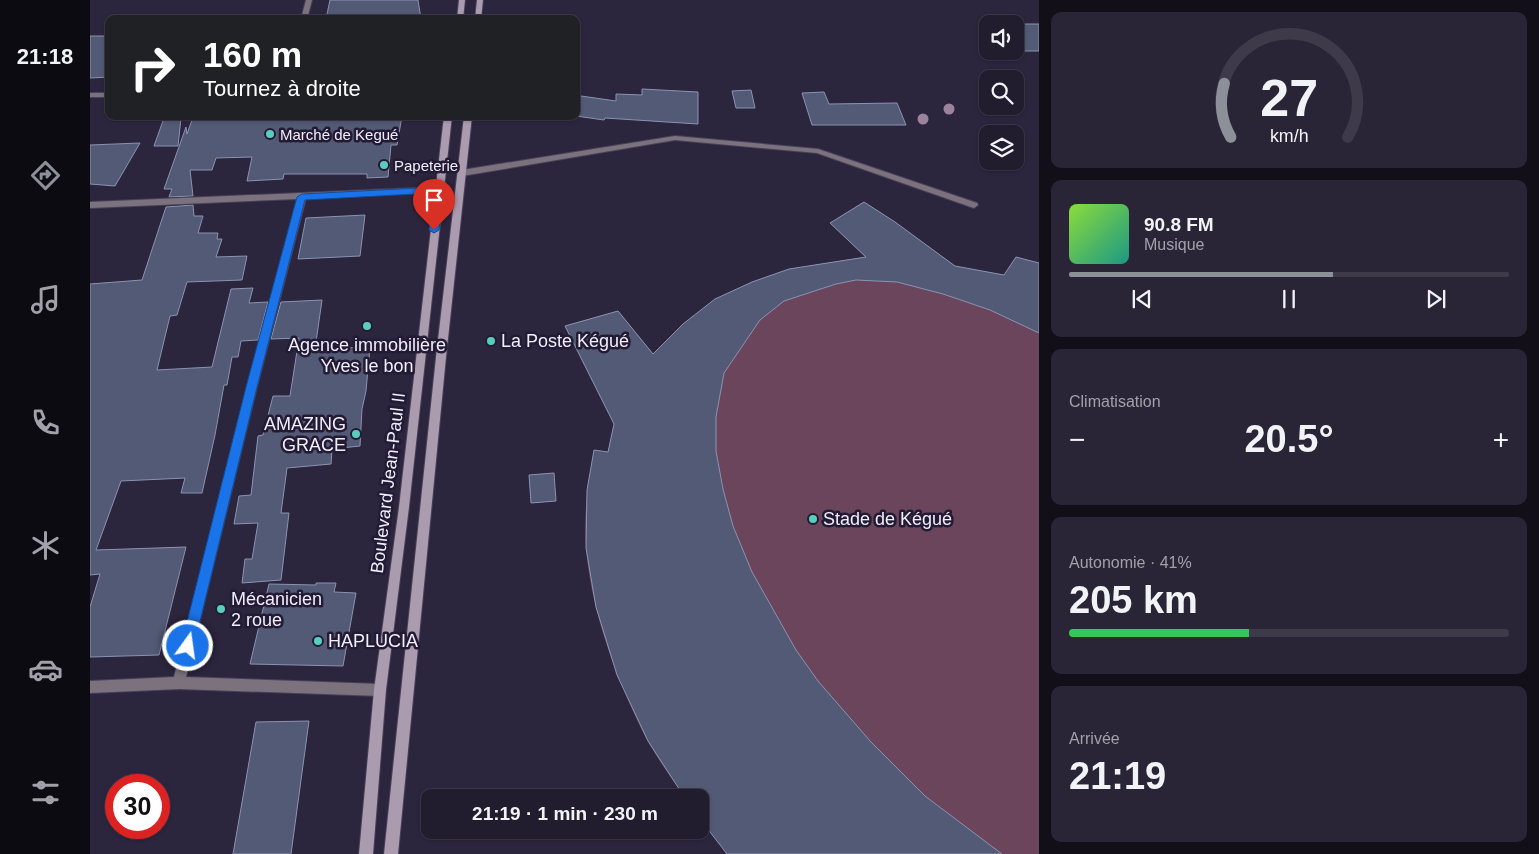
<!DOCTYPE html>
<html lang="fr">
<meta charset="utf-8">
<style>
:root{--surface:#211c2e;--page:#292536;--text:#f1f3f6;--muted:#a2a1aa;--line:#3e3a4a;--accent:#8c9099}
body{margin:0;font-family:Helvetica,sans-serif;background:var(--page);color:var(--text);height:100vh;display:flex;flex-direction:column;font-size:19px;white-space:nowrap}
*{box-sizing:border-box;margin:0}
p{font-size:16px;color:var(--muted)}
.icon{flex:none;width:28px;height:28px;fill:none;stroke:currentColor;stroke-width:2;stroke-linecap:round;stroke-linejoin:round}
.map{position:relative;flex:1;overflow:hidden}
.details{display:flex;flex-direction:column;gap:12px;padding:12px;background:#120f19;width:500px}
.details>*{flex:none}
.banner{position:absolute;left:15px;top:15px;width:475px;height:105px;border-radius:10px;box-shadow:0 1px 4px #0004,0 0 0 1px var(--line);background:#202124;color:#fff;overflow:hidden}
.tools{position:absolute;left:889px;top:15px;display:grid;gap:10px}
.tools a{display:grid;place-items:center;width:45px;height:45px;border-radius:10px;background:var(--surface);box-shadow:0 1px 4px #0004,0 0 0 1px var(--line);font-size:25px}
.speed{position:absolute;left:15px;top:774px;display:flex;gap:10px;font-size:25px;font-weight:700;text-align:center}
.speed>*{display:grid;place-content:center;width:65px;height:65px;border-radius:50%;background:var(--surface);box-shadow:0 1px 4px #0004,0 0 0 1px var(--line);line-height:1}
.speed .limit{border:8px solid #d22;background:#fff;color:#111}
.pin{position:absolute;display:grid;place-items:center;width:42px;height:42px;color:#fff;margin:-51px -21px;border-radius:50% 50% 50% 0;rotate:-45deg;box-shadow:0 0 5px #0007}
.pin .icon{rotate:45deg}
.me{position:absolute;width:55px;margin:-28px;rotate:14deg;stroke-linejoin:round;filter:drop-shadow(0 0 4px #0008)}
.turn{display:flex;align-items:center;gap:18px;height:105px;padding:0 15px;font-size:22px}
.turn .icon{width:65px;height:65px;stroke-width:2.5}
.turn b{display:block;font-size:35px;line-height:42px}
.big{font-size:38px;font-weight:700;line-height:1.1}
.details .widget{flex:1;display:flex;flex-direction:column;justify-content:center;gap:8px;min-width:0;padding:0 18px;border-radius:10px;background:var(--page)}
.details .dial{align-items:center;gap:0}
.dial svg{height:130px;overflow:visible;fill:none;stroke:var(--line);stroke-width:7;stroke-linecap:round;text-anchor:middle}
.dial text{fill:var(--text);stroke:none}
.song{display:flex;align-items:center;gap:15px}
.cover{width:60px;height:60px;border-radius:8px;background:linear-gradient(135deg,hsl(90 70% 55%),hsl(170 70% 35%))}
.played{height:5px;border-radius:2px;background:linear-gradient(90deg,var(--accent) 60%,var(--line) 60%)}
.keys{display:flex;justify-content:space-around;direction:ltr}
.heat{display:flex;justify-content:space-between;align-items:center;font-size:28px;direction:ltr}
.charge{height:8px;border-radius:4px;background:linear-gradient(90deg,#34c759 41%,var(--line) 0)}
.trip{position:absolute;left:331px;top:789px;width:288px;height:50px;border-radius:10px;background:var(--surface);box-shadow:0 1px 4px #0004,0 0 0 1px var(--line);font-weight:700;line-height:50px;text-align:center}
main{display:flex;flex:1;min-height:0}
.tab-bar{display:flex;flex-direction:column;width:90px;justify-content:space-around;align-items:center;background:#0d0b12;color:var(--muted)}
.tab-bar .icon{width:35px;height:35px}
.tab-bar .on{color:var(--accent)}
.tab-bar b{font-size:22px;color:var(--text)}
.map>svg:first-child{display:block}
.green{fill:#6a455c}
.building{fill:#535a75;stroke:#8b93b1}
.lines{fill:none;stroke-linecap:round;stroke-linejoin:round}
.service-casing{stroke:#484159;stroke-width:2}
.minor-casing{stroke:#484159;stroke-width:2}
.secondary-casing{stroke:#484159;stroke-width:2}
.service{fill:#7b727e;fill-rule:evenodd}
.minor{fill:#7b727e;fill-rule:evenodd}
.secondary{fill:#aa9bae;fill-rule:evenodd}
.tree{fill:#9c829c}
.route{fill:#1a73e8;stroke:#114b97}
.poi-dot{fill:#59cebf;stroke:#221b33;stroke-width:2}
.labels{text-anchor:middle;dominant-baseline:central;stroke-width:5;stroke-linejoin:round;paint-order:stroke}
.far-poi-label{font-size:15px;fill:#f1edfe;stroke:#221b33;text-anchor:start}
.poi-label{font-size:18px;fill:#f1edfe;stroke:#221b33;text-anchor:start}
.street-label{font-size:18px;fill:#f1edfe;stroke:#221b33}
</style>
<main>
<nav class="tab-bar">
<b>21:18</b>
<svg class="icon on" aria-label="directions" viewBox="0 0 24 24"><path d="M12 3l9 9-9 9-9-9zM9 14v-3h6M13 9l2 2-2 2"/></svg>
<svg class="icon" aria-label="music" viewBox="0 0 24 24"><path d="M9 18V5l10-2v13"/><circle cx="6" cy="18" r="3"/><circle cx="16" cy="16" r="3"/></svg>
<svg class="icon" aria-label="phone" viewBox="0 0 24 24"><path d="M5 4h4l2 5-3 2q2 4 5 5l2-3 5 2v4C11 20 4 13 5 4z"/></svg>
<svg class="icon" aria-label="climate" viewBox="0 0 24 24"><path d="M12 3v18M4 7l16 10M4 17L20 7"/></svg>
<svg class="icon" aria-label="car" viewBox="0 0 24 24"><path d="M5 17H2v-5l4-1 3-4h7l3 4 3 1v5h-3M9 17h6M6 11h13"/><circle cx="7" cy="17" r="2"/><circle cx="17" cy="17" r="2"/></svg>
<svg class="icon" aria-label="filters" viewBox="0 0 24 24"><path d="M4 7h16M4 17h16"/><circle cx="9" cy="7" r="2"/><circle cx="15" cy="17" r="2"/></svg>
</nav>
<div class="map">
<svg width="949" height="854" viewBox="0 0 949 854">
<rect width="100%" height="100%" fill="#2c253e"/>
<path class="green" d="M774,202L805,222L865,266L914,275L926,257L949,263V854H637L610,819V798L595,797C582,779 568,760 557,740C528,683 501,613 496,548C493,516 498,482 504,450L518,452L524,424L475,326L528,311L563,354L593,324L699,269L775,257L740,223Z"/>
<path class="building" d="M240,0H328L331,19H236Z
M925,24H949V51H925Z
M0,36H19V77L0,78Z
M552,89L608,92V124L515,118L514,120L486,116L491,96L526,101V94L552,95Z
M661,90L665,108H646L642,91Z
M734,92L739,104L807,103L816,125H722L712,93Z
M113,116H312L307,145H301L298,177L277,178V174H194L193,179L157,181L162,157L126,158L122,170H100L103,196L79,197L82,189H74L96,127L97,134L103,117Z
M74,118H91L88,146H64Z
M50,143L25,186L0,184V145Z
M774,202L805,222L865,266L914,275L926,257L949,263V333L900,310L853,294L807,282L766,280L746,284L694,301L670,320L634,373L626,417V451L633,489L643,526L662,572L706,650L728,681L781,742L835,796L912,854H637L610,819V798H595L558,741L527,675L506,607L496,548L497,490L504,450L518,452L524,424L475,326L528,311L563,354L593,324L625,299L662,282L699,269L776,257L740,223Z
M103,205L104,216H113L108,233H128L127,239H132L126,257L157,256L152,280L97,282L87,315L80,316L67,370L122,367L141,289L163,288L159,303L178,302L168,340L151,341L148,357H142L137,385H134L125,435L112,493H91L95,478L31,481L6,550L96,547L69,655L0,657V607L10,574L0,575V284L52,280L76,207Z
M275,215L270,256L208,259L216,218Z
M232,300L225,349L280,347L276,391L272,409L270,446L242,449L241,464L197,468L191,513H199L191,580L152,583L155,559H162L168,523L144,524L149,496L161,495L168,436L173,435L183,396H200L209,338L181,339L191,302Z
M464,473L466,501L441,503L439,475Z
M226,583H246L244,592L266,593L253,666L160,664L179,584L226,585Z
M219,721L201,854H143L166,722Z"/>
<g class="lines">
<g class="service-casing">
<path id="service" d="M585,136L728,149L887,203L888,205L884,208L881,207L727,153L585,140L372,176L368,173L372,170Z"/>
</g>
<g class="minor-casing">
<path id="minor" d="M216,0H222L217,19H211Z
M0,93H19V97H0Z
M349,187L353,190L352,192L216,198L167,387L96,677L290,684L294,686L296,690L294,694L290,696L89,689L0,693V681L84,677L157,387L207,199L0,208V202Z"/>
</g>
<g class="secondary-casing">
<path id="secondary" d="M369,0H375L373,19H367Z
M387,0H393L391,19H385Z
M354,116H362L319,507L296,690L283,854H269L284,690L309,507Z
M374,116H382L356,357L308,854H294L346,357Z"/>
</g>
<use href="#service" class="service"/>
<use href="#minor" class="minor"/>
<use href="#secondary" class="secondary"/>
</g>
<g class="tree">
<circle cx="859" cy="109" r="5.5"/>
<circle cx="833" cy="119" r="5.5"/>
</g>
<path class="route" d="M348,187L353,190L349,230L344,233L339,230L344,193L215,200L167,387L104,646L102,651L98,653L93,651L91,646L156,387L207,197L212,194Z"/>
<g class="poi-dot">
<circle cx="180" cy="134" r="5"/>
<circle cx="294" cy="165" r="5"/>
<circle cx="277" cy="326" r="5"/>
<circle cx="401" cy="341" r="5"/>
<circle cx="266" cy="434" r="5"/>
<circle cx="723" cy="519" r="5"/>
<circle cx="131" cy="609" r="5"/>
<circle cx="228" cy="641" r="5"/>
</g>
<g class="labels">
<g class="far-poi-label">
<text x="190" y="134">Marché de Kegué</text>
<text x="304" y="165">Papeterie</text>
</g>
<g class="poi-label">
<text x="411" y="341">La Poste Kégué</text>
<text x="277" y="345" text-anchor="middle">Agence immobilière<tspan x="277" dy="21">Yves le bon</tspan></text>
<text x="256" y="424" text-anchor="end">AMAZING<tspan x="256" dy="21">GRACE</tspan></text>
<text x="733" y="519">Stade de Kégué</text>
<text x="141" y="599">Mécanicien<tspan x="141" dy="21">2 roue</tspan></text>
<text x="238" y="641">HAPLUCIA</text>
</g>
<g class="street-label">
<text transform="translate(298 483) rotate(-83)">Boulevard Jean-Paul II</text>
</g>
</g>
</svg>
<div class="tools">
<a><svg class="icon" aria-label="sound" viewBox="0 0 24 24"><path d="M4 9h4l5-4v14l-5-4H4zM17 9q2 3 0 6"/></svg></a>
<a><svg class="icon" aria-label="search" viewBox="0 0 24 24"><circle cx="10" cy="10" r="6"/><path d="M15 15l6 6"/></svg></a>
<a><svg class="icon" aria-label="layers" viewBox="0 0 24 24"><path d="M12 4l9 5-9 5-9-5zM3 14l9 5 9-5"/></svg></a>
</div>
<div class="speed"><div class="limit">30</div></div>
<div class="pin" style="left:344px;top:230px;background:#d93025"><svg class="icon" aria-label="arrive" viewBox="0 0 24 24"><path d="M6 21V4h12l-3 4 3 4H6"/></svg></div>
<svg class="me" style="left:98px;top:646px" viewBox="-20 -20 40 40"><circle r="17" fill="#1a73e8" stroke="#fff" stroke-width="3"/><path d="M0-11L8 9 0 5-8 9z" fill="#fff"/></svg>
<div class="trip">21:19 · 1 min · 230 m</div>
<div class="banner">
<div class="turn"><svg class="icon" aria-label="right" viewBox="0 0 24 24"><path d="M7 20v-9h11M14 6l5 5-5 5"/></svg><div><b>160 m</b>Tournez à droite</div></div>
</div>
</div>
<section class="details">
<div class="widget dial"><svg viewBox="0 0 100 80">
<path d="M14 69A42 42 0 1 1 86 69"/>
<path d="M14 69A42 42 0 0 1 10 36" stroke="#8c9099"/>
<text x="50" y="56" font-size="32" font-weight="700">27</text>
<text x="50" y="72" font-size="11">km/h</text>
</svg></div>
<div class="widget">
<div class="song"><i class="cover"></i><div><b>90.8 FM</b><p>Musique</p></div></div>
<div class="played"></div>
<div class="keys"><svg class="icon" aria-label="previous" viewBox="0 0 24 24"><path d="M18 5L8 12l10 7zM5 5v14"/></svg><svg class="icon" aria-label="pause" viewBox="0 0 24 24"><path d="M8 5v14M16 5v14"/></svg><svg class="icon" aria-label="next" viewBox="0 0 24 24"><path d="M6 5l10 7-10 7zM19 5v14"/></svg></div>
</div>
<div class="widget"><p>Climatisation</p>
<div class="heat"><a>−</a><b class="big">20.5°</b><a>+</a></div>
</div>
<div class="widget"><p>Autonomie · 41%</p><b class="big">205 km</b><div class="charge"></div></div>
<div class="widget"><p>Arrivée</p><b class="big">21:19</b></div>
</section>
</main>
